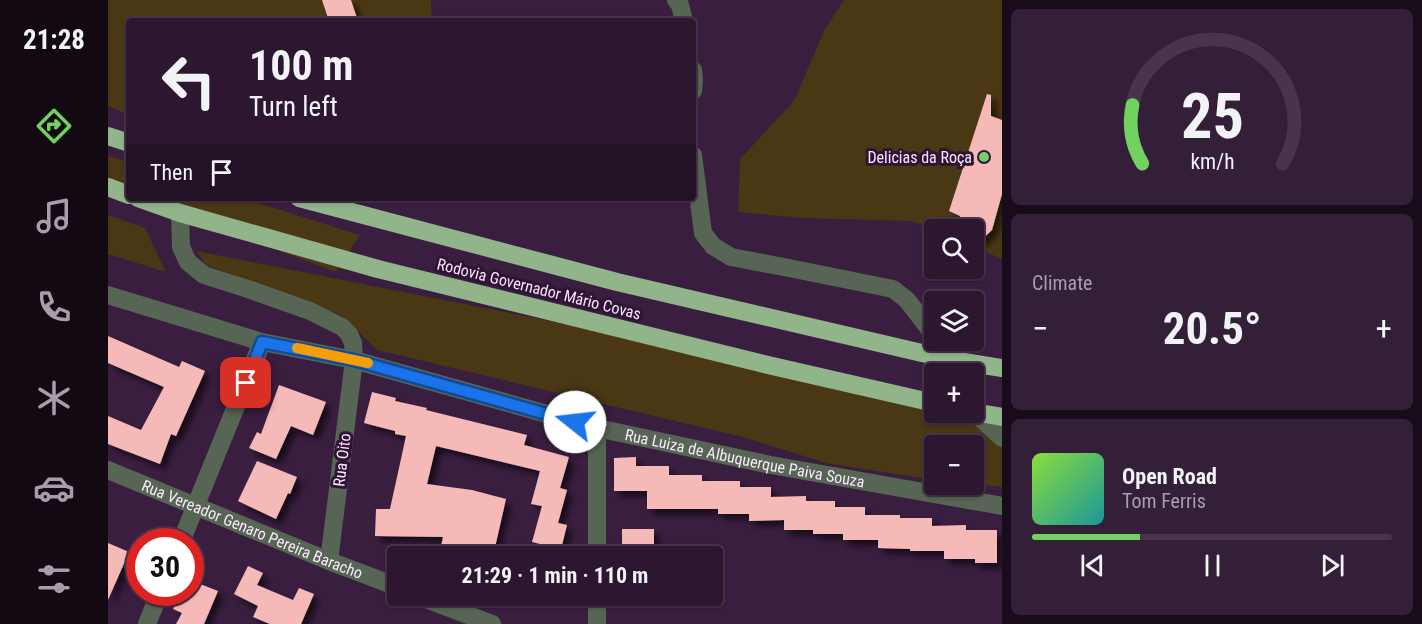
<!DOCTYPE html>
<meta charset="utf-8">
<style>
:root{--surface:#2c1630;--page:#341f38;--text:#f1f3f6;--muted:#a69fab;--line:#48354c;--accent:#70d35f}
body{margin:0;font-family:"Roboto Condensed",sans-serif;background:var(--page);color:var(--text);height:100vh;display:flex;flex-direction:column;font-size:22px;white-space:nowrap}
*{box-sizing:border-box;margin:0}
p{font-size:20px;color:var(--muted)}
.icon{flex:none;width:33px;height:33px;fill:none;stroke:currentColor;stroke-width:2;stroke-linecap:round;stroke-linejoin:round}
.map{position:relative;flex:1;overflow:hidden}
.sheet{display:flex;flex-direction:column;gap:9px;padding:9px;background:#180c1a;width:420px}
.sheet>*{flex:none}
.banner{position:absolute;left:18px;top:18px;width:570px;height:183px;border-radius:6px;box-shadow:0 2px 4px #0004,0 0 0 2px var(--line);background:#2c1630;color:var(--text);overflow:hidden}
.tools{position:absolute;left:816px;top:219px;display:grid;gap:12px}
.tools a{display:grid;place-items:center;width:60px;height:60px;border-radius:6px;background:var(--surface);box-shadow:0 2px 4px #0004,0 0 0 2px var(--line);font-size:30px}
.speed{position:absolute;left:18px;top:528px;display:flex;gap:12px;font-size:30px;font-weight:700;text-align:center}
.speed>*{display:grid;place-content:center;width:78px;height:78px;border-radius:50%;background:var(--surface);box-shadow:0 2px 4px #0004,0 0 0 2px var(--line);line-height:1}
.speed .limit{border:9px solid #d22;background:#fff;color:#111}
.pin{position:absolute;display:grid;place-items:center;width:51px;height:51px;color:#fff;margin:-26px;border-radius:12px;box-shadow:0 3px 9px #0006}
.me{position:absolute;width:66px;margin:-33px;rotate:286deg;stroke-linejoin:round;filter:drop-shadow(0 0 4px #0008)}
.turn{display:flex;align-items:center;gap:21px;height:126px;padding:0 24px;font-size:27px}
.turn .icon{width:78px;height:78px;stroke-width:2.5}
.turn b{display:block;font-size:42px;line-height:51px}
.then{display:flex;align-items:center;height:57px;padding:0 24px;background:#0003;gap:12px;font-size:22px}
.big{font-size:45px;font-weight:700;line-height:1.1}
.sheet .tile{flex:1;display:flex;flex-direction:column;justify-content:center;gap:9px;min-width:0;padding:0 21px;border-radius:9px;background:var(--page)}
.sheet .dial{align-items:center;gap:0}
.dial svg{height:156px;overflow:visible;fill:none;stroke:var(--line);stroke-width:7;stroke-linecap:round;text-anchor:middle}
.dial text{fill:var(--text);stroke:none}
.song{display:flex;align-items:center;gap:18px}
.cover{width:72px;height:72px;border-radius:9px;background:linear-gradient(135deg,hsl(90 70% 55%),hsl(180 70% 35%))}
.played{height:6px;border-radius:3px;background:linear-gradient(90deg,var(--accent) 30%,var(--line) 30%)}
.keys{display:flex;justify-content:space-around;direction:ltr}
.heat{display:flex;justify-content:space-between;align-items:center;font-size:33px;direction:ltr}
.trip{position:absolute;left:279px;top:546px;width:336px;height:60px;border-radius:6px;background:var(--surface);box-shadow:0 2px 4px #0004,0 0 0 2px var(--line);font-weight:700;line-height:60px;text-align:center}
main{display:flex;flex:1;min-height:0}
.dock{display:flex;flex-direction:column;width:108px;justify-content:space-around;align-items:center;background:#120913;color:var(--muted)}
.dock .icon{width:42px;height:42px}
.dock .active{color:var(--accent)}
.dock b{font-size:27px;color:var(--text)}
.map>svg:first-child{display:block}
.green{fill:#4a3714}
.building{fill:#f5bab8;filter:url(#shadow)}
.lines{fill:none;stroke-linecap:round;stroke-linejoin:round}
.minor{stroke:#576554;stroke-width:18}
.highway{stroke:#91b48b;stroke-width:18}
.route-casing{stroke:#114b97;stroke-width:15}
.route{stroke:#1a73e8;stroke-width:10}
.slow{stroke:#f59e0b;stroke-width:10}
.poi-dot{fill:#70d35f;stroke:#301435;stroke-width:2}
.labels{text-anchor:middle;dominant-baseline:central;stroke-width:6;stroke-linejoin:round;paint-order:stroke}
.poi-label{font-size:16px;fill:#f9e7fc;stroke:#301435;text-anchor:end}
.street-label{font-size:16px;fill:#f9e7fc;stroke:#301435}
</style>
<main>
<nav class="dock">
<b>21:28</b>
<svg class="icon active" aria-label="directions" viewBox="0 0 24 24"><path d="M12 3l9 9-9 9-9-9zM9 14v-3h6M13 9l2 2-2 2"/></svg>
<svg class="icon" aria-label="music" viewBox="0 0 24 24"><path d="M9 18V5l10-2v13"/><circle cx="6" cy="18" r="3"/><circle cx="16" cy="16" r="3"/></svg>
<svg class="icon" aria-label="phone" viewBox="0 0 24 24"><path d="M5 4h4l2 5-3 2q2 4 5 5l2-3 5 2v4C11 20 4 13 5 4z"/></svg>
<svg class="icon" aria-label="climate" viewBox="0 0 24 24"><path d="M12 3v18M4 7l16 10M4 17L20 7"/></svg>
<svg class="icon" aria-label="car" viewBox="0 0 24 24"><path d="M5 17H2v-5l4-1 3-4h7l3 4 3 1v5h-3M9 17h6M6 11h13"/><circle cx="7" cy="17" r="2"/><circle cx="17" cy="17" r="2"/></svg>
<svg class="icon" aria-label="filters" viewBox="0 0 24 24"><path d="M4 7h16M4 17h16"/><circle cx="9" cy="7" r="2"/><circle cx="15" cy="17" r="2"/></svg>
</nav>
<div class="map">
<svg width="894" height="624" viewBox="0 0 894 624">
<defs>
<filter id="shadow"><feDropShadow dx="5.5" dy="5.5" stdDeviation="3" flood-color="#0009"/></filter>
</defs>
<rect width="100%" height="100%" fill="#3a1e40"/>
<path class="green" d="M0,0H323L324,21H21V115L0,106Z
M736,0H894V259L866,247V230H826L804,221L694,218L630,212L632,159L686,101L716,31Z
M0,156L21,162V195L0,187Z
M30,198H134L252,235L228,272Z
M0,215L37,228L58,272L0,254Z
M88,251L634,359L826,403V412H866L894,438V487L866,484V446H826V480L718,463L635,437L269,350L233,315L98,265Z"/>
<path class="building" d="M214,0H243L250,21H221Z
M879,94L883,95V116L894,120V194L884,230L866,247V230H851L852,216L841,211Z
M0,336L71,367L74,361L97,371L68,436L63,434L52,464L0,444V416L33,430L56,387L0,363Z
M171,385L218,402L205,435L183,426L168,459L141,448L149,432L153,434Z
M264,392L288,398L287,401L319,408L318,410L419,435L416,445L461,457L452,488L459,490L450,523L459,525L453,549L424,542L434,506L423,504L432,471L328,446L319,484L364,490L398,499L385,556H331L335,537L267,536L268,509H282L298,436L287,434V431L256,423Z
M528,457V466H561V475H594V481H632V487H663V497L698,496V501H727V507H757V515H792V518H824V526L858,525V530H889V563H867V559H836V551H802V549L770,548V540H735V534H705V530H676V520L641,521V514H610V509H539V491H506V458Z
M149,461L189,477L182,494L180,493L168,519L130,501Z
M514,529H546V550H514Z
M0,543L21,552L0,600Z
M140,566L155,573L149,585L185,600L191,588L206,594L193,624H162L145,617L150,606L126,594Z
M82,580L110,591L96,624H68L74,613L65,609L72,592H82Z"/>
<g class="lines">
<g class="minor">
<path d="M568,0L572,5L576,21"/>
<path d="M585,70L586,80L585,91"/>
<path d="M585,155L595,233L605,246L623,257L681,268L785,289L799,300L826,335"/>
<path d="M72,213L73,247L80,262L96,275L140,289L202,311L234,327L241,334L245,343L246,360L221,561"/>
<path id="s1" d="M0,295L154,342L246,360L489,428L663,465L894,506"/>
<path d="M866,412L894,438"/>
<path id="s2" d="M0,470L221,561L290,587"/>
<path d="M73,542L154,342"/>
<path d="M489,556V428"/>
<path d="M310,596L384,624"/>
<path d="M39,624L52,592"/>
<path d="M489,624V596"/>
</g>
<path class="highway" d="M0,136L21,143
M0,187L21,195
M30,198L72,213L270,269L660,365L826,403
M191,198L509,282L844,360L894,368
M866,412L894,417"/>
</g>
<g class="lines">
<g class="route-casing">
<path id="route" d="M138,383L154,342L246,360L467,422"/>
</g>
<use href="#route" class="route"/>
<path class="slow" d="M189,348L260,363"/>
</g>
<circle class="poi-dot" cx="876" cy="157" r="6"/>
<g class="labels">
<g class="poi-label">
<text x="864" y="157">Delicias da Roça</text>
</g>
<g class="street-label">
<text transform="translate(431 289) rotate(14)">Rodovia Governador Mário Covas</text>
<text stroke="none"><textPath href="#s1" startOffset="658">Rua Luiza de Albuquerque Paiva Souza</textPath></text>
<text transform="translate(234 460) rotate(-83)">Rua Oito</text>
<text stroke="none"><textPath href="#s2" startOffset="156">Rua Vereador Genaro Pereira Baracho</textPath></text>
</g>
</g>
</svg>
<div class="tools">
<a><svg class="icon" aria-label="search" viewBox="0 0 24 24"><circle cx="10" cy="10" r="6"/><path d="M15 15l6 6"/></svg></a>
<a><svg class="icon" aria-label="layers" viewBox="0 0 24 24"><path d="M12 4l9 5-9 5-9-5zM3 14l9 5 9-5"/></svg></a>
<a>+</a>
<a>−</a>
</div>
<div class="speed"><div class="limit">30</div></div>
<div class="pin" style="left:138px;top:383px;background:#d93025"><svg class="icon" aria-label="arrive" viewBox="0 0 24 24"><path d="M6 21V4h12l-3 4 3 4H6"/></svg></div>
<svg class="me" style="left:467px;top:422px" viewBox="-20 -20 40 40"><circle r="19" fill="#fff"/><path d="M0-13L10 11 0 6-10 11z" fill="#1a73e8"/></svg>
<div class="trip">21:29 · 1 min · 110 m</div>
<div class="banner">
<div class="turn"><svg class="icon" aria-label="left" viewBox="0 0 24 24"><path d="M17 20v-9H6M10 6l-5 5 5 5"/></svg><div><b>100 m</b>Turn left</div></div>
<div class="then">Then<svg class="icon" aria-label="arrive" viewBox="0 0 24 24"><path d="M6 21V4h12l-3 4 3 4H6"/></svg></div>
</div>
</div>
<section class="sheet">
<div class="tile dial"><svg viewBox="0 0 100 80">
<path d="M14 69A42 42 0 1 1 86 69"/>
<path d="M14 69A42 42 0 0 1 9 39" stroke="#70d35f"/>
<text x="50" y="56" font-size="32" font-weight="700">25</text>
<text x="50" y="72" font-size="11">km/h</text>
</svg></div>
<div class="tile"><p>Climate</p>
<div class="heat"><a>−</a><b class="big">20.5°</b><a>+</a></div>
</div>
<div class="tile">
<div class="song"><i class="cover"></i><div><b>Open Road</b><p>Tom Ferris</p></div></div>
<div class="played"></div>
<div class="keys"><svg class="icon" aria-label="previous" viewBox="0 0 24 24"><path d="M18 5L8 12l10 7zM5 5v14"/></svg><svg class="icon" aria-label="pause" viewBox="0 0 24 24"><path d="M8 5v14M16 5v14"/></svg><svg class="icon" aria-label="next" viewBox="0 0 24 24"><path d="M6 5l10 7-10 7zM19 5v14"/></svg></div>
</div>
</section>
</main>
